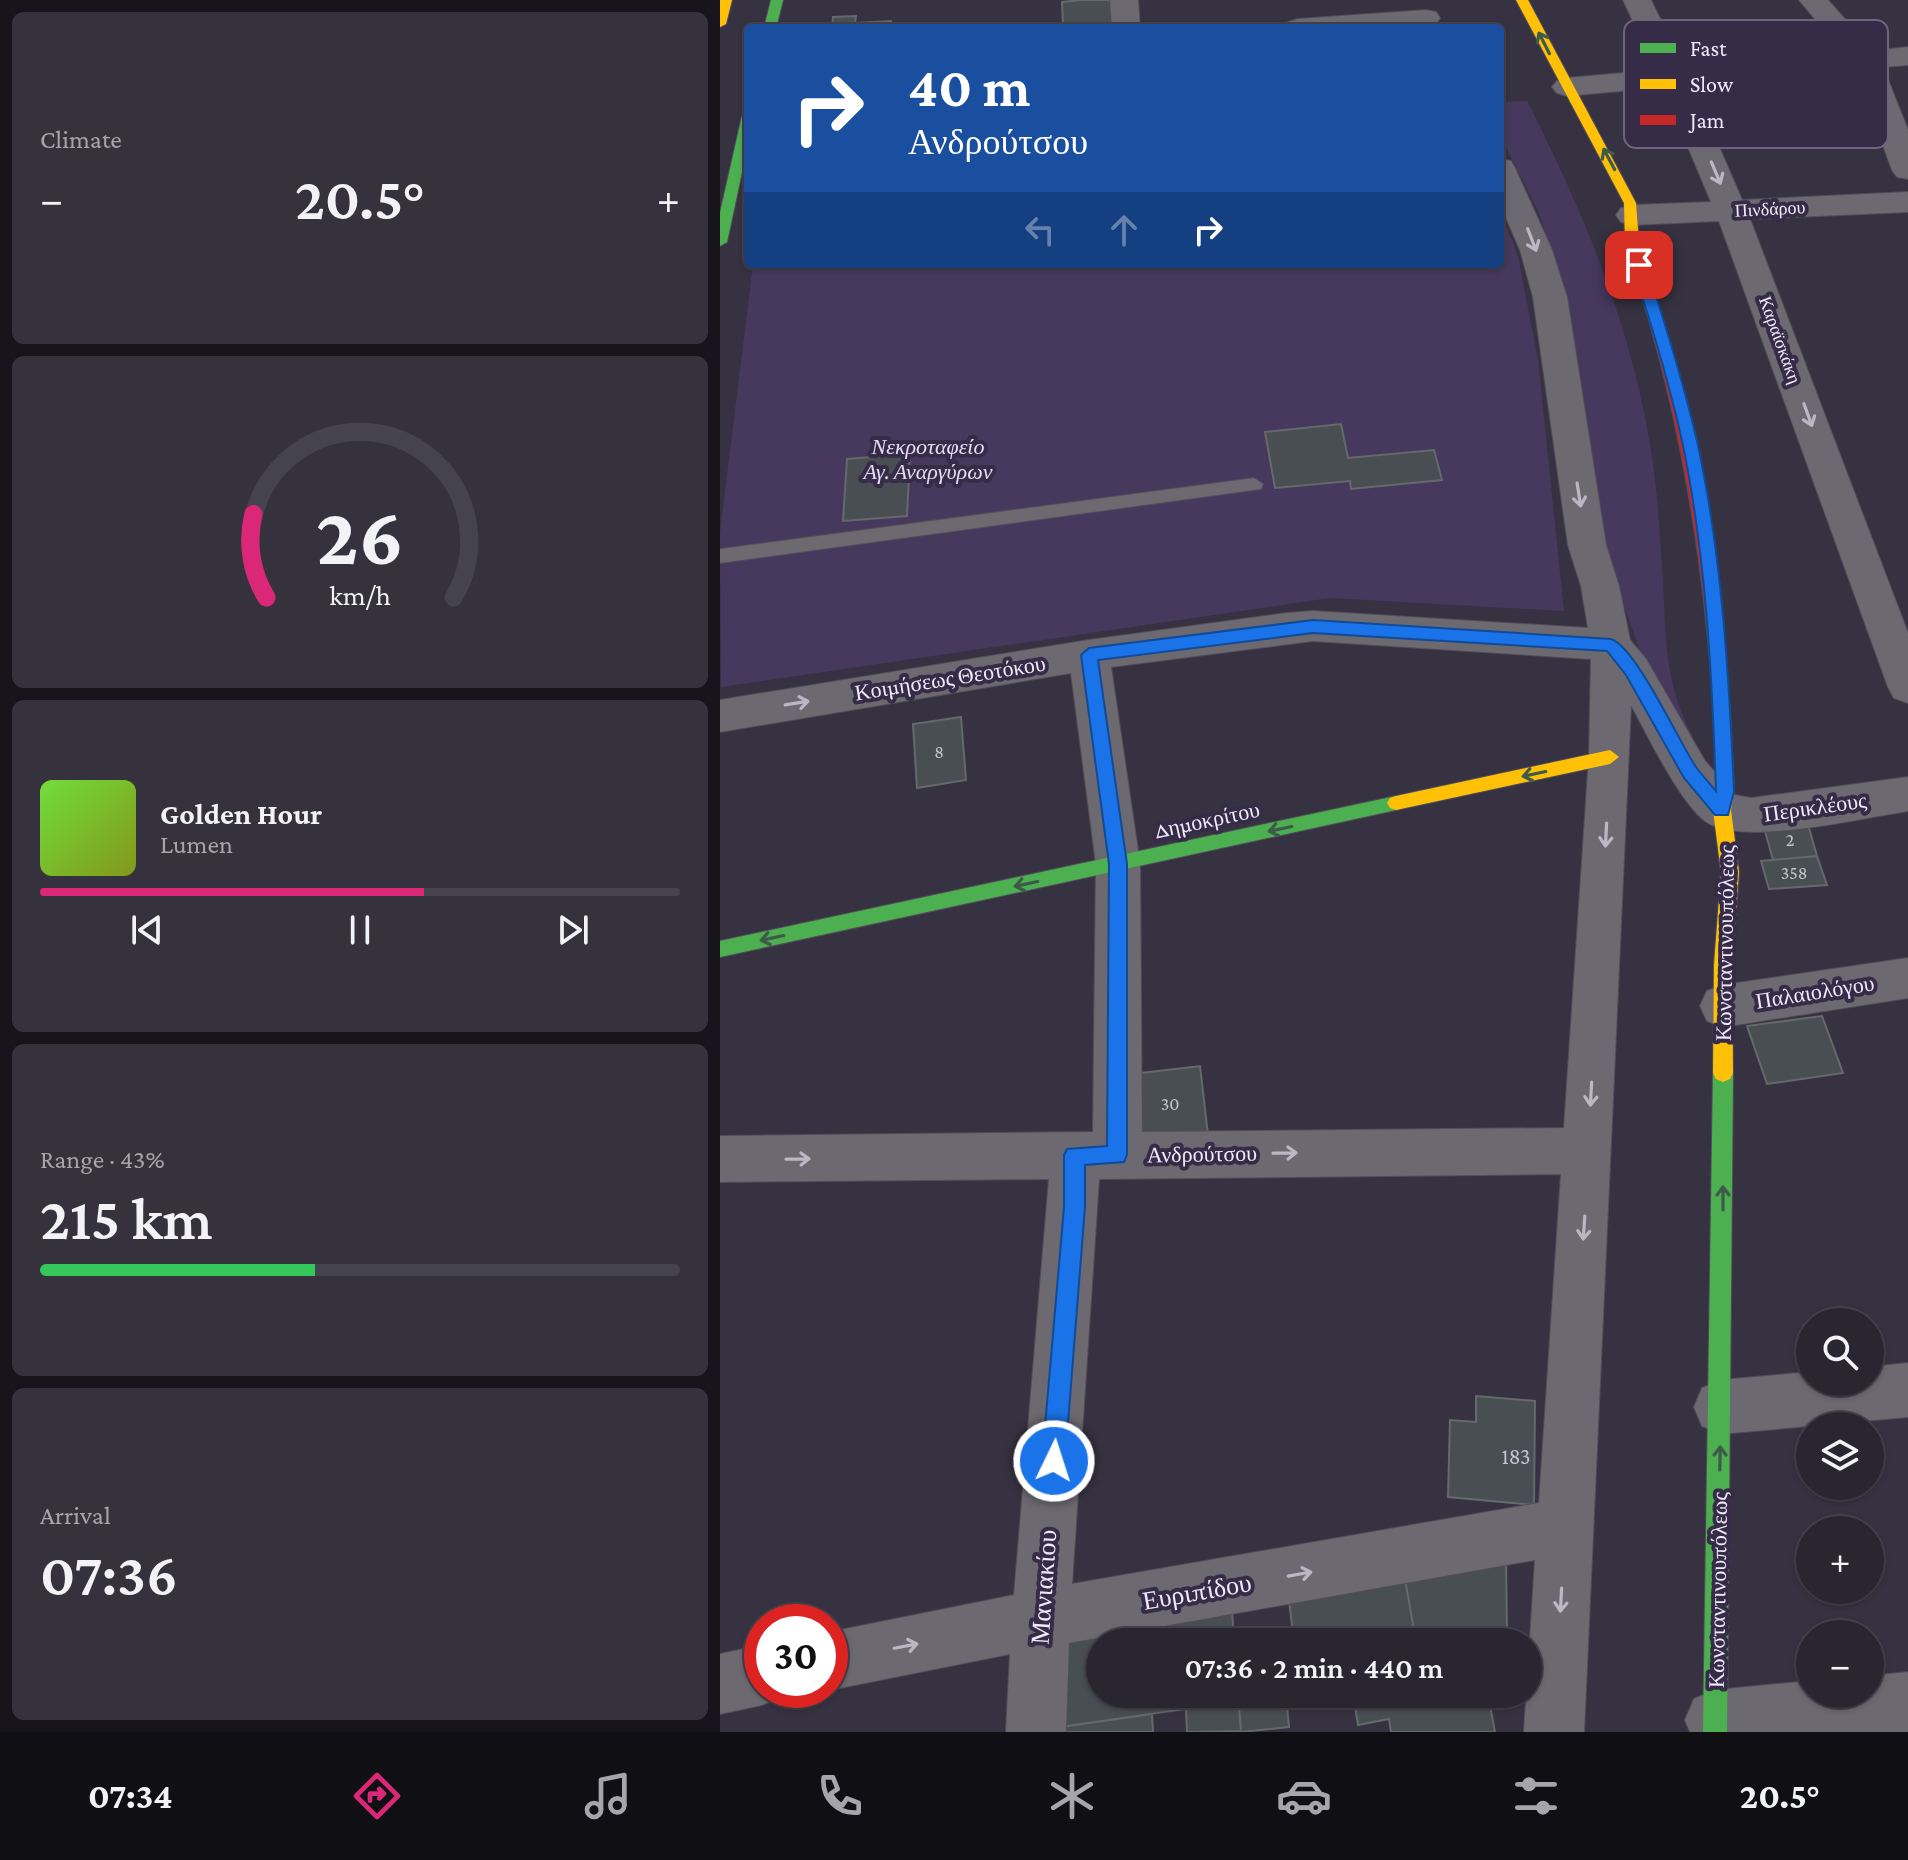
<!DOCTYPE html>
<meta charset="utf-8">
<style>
:root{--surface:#292631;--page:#35323d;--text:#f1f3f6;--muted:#a5a5ab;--line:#45434d;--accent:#db2777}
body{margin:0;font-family:"Crimson Pro",serif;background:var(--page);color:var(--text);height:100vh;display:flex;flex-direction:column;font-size:30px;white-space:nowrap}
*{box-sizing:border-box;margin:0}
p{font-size:26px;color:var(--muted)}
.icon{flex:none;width:44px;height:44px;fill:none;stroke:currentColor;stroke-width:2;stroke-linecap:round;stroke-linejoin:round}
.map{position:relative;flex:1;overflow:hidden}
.side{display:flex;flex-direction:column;gap:12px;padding:12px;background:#17151b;width:720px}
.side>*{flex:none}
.guide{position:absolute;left:24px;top:24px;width:760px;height:244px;border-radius:8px;box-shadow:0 2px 6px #0004,0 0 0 2px var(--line);background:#1a4fa0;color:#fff;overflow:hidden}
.fabs{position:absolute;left:1076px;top:1308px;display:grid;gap:16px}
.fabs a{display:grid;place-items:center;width:88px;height:88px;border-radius:50%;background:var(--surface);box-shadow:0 2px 6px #0004,0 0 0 2px var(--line);font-size:40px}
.speed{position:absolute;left:24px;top:1604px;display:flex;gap:16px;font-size:40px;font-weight:700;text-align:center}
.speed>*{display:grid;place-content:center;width:104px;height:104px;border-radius:50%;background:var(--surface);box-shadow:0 2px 6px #0004,0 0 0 2px var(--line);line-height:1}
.speed .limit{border:12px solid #d22;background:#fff;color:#111}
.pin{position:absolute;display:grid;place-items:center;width:68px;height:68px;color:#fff;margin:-34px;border-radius:16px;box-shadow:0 4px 12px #0006}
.me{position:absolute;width:88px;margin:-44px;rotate:4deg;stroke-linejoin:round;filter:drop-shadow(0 0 6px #0008)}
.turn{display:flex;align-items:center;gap:28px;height:168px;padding:0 32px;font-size:36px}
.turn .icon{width:104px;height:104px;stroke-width:2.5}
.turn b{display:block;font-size:56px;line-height:68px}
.lanes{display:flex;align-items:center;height:76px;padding:0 32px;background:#0003;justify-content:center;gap:40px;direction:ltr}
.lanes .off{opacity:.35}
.big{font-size:60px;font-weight:600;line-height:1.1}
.side .card{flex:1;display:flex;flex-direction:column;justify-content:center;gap:12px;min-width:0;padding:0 28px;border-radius:12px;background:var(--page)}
.side .dial{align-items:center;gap:0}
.dial svg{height:208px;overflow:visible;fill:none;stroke:var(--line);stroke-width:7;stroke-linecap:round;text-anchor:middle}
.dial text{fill:var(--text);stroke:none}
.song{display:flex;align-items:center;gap:24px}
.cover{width:96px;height:96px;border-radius:12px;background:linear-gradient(135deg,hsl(100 70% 55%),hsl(70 70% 35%))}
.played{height:8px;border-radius:4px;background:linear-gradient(90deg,var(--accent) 60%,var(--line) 60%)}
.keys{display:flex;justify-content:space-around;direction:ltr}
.heat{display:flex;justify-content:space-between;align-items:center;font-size:44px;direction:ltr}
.charge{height:12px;border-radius:6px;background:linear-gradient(90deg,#34c759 43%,var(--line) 0)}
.trip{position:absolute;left:366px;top:1628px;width:456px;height:80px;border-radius:40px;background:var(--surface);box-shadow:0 2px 6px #0004,0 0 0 2px var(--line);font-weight:600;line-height:80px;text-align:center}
.dock{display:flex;height:128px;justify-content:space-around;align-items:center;background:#100f14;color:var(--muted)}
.dock .icon{width:56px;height:56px}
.dock .on{color:var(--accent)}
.dock b{font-size:36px;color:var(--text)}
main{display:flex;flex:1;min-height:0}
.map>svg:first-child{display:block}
.green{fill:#47385e}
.building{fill:#494e52;stroke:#64696c;stroke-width:2}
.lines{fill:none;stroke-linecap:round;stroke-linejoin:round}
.lane-casing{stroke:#524d59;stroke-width:2}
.street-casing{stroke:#524d59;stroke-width:2}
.fast-casing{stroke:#524d59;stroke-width:2}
.slow-casing{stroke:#524d59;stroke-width:2}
.jam-casing{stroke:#524d59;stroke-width:2}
.lane{fill:#6c6a70;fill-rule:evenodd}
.street{fill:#6c6a70;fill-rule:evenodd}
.fast{fill:#4caf50;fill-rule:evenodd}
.slow{fill:#ffc107;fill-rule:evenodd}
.jam{fill:#c62828;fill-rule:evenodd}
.oneway{stroke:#3e5a4a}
.oneway2{stroke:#bbb7c4}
.route{fill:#1a73e8;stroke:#114b97;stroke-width:2}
.labels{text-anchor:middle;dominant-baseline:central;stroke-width:8;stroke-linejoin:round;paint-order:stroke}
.far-street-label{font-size:18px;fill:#f0eafc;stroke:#362c47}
.number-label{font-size:18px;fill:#c6c3d2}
.park-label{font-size:22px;font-style:italic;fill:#e6dcfa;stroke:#362c47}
.street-label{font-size:22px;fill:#f0eafc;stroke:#362c47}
.near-number-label{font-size:22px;fill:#c6c3d2}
.near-street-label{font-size:26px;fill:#f0eafc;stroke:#362c47}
.key{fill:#362c47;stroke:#6e657d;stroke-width:2}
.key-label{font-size:22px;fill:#f0eafc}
</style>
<main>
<section class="side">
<div class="card"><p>Climate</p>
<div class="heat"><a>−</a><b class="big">20.5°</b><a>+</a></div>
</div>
<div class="card dial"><svg viewBox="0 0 100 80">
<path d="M14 69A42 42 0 1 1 86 69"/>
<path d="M14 69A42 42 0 0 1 9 37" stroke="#db2777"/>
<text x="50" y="56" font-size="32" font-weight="700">26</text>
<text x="50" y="72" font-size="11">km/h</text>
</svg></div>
<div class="card">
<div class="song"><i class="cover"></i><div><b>Golden Hour</b><p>Lumen</p></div></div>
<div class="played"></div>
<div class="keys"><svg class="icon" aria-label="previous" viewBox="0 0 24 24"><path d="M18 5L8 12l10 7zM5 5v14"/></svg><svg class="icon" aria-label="pause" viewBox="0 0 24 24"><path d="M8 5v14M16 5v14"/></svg><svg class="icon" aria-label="next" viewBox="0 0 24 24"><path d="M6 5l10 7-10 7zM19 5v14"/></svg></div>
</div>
<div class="card"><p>Range · 43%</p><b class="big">215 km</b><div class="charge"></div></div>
<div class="card"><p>Arrival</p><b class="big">07:36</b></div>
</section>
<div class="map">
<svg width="1188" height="1732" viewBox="0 0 1188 1732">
<rect width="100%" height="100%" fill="#373241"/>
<path class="green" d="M807,101C864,213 911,325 931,450C938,494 940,539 943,583C946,639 945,686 973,736L960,735L939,696L917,643L882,541L836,264L818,211L780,135V102Z
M780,211L798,256L818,360L844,611L610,598L1,687L0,532L33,264H780Z"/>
<path class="building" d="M361,0H396L397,24L343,27L342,2Z
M136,16L135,23L171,21V28H112L113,17Z
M621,424L628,458L714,450L722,480L631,489L630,481L555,488L545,432Z
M190,454L187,516L123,521L127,459Z
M241,717L246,780L197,788L193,724Z
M1087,821L1097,856L1053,860L1043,824Z
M1097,856L1107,885L1049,889L1041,861Z
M1102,1016L1123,1073L1047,1084L1027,1026Z
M480,1066L488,1135L419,1144L413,1074Z
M756,1396L815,1401L814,1505L728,1497L730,1420L756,1422Z
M786,1558L787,1633L735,1642H696L684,1573Z
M684,1573L696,1642H574L568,1592Z
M512,1610L514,1642H448L446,1618Z
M446,1618L448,1642H380V1694H450L451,1711L334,1728V1633Z
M549,1634L550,1642H514V1639Z
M777,1635L779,1642H735Z
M450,1694H518L521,1731L467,1732L466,1709L451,1711Z
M518,1694H566L569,1727L521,1732Z
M633,1694H768L775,1732H671L669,1719L638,1725Z
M432,1714L433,1732H334V1728Z"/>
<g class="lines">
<g class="lane-casing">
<path id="lane" d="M534,478L543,484L541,489L0,563V549Z"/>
</g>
<g class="street-casing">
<path id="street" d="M390,0H418L420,28H392Z
M903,0H931L964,68L1124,53L1079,0H1108L1153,51L1188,47V65L1163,67L1188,130V179L1177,177L1172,170L1135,69L972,84L1022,200L1188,192V212L1030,219L1188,633V703L1174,698L1168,687L999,221L912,225L901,222L896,215L901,208L912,205L991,202L943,87L847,96L837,93L832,87L837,81L847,78L936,70Z
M706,10L716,12L720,18L716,24L686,28H564L568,22L578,19Z
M780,159L791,161L795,168L832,250L847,297L886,545L899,586L910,640L926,659L985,761L1015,795L1031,798L1188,777V811C1143,818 1025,846 988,823C962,807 927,734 911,705L864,1732H804L815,1560L349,1643L346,1732H286L290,1654L110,1690H109L110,1632L294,1595L329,1179L0,1182V1136L373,1132L376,864L351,673L0,732V700L369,640L567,613L593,611L868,628L861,586L848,545L813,297L800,250L780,204ZM593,641L871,659L869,757L844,1128L422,1132L420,864L391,667ZM841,1174L819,1503L352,1584L379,1179Z
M1188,958V998L1003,1027L987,1021L980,1006L987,991L1003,985Z
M1188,1363V1417L1001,1434L982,1426L974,1407L982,1388L1001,1380L1090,1372V1382H1150V1367Z
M42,1645V1690H65L63,1696L42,1705L0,1714V1654Z
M1188,1672V1732H970L965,1720L974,1699L995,1690L1090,1681V1694H1150V1676Z"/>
</g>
<g class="fast-casing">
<path id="fast" d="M51,0H63L56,28H44Z
M28,112V144L7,242L0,246V213L22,116Z
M676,796L682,798L685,803L682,808L676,810L0,957V941Z
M1003,1064L1010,1067L1013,1073L1007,1732H983L993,1073L996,1067Z"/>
</g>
<g class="slow-casing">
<path id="slow" d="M0,0H12L6,24L0,27Z
M796,0H808L916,203L919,242L943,320L941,323H931L929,320L905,242L904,203Z
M1003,724L1011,731L1014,792L1011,810L1019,872L1012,965L1013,1073L1010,1079L1003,1082L996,1079L993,1073L994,965L1001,872L993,810L996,792L995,731Z
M890,750L899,757L890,764L676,810L670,808L667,803L670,798L676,796Z"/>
</g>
<g class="jam-casing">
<path id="jam" d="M936,316L943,320C983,455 1003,591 1011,731L1003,738L995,731C987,591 968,455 929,320Z"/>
</g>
<use href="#lane" class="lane"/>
<use href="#street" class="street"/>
<use href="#fast" class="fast"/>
<use href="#slow" class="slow"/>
<use href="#jam" class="jam"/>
</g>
<defs><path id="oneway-shaft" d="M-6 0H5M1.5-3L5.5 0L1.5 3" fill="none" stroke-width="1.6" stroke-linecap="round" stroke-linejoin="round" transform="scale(2)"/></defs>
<g class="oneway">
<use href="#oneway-shaft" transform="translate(824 43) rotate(-117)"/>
<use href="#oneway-shaft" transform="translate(889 159) rotate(-118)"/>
<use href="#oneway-shaft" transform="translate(814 774) rotate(168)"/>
<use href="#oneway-shaft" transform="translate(560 829) rotate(168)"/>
<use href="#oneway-shaft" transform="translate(306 884) rotate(168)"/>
<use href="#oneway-shaft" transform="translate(52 938) rotate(168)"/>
<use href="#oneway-shaft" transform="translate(1003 1198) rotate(-90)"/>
<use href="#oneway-shaft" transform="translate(1000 1458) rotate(-89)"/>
</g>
<g class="oneway2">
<use href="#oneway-shaft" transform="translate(996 173) rotate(67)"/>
<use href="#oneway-shaft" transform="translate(812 240) rotate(69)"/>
<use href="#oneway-shaft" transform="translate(1088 415) rotate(70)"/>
<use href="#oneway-shaft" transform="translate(859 495) rotate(81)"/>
<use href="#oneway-shaft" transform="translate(77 703) rotate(-9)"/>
<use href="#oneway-shaft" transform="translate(886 835) rotate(93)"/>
<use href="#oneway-shaft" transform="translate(871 1094) rotate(93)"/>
<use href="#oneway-shaft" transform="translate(565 1153) rotate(-1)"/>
<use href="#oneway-shaft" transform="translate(78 1159) rotate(-1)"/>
<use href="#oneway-shaft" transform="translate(864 1228) rotate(94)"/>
<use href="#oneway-shaft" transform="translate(580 1574) rotate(-10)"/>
<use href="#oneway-shaft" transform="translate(841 1600) rotate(93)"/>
<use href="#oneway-shaft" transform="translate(186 1646) rotate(-11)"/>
</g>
<path class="route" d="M919,261L926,265C945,323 963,381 977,441C1002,555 1009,675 1014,792L1008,815H995L964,778L906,675L887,651L593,633L378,660L407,864V1155L404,1162L365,1165V1207L345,1461L342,1469L334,1472L326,1469L322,1461L344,1207V1155L347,1149L387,1146L389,864L361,655L369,648L593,620L891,639C916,647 959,742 976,767C982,775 989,783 996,791C992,674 986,555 962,441C949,381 931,323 912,265Z"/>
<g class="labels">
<g class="far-street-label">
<text transform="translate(1050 209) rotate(-3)">Πινδάρου</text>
<text transform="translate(1060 340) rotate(70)">Καραϊσκάκη</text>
</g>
<g class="number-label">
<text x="219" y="752">8</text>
<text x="1070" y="840">2</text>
<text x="1074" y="873">358</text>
<text x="450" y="1104">30</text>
</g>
<g class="park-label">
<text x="208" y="446">Νεκροταφείο<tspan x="208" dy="25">Αγ. Αναργύρων</tspan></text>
</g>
<g class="street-label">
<text transform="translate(230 678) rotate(-9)">Κοιμήσεως Θεοτόκου</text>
<text transform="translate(1095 807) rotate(-8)">Περικλέους</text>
<text transform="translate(487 820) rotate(-12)">Δημοκρίτου</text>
<text transform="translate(1005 943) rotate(-89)">Κωνσταντινουπόλεως</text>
<text transform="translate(1095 992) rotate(-9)">Παλαιολόγου</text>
<text transform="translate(482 1154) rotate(-1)">Ανδρούτσου</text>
<text transform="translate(998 1590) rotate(-89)">Κωνσταντινουπόλεως</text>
</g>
<g class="near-number-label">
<text x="796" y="1456">183</text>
</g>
<g class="near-street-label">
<text transform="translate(324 1587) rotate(-86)">Μανιακίου</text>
<text transform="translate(477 1592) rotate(-10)">Ευριπίδου</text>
</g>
</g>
<rect x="904" y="20" width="264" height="128" rx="12" class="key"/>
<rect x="920" y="43" width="36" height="10" fill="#4caf50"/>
<rect x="920" y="79" width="36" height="10" fill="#ffc107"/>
<rect x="920" y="115" width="36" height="10" fill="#c62828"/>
<g class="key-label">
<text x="970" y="56">Fast</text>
<text x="970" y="92">Slow</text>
<text x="970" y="128">Jam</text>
</g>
</svg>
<div class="fabs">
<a><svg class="icon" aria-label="search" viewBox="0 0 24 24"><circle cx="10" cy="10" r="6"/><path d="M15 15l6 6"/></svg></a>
<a><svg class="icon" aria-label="layers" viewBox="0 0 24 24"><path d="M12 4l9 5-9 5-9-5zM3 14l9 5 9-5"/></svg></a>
<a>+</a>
<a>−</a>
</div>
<div class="speed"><div class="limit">30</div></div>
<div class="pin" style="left:919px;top:265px;background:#d93025"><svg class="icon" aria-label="arrive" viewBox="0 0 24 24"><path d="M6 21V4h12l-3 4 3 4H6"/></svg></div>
<svg class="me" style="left:334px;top:1461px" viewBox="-20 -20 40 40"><circle r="17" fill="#1a73e8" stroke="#fff" stroke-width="3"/><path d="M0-11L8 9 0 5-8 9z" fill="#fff"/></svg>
<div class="trip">07:36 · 2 min · 440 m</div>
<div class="guide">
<div class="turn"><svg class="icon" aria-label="right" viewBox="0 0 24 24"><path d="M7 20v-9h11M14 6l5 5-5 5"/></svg><div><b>40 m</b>Ανδρούτσου</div></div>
<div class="lanes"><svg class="icon off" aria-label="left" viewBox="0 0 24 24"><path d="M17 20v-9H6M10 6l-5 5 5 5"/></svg><svg class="icon off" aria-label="ahead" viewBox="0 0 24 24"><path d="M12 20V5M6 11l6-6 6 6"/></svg><svg class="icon" aria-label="right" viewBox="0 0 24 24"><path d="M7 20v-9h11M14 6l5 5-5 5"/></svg></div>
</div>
</div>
</main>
<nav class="dock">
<b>07:34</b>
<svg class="icon on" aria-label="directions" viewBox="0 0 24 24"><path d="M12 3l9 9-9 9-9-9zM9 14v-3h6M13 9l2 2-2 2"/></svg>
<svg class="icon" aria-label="music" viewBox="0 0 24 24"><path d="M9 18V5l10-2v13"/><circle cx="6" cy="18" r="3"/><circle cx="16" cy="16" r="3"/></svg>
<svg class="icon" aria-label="phone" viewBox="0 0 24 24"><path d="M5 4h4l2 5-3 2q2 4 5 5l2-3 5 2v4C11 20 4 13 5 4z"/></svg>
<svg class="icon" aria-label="climate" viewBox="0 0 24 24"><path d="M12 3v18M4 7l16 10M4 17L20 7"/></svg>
<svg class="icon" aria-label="car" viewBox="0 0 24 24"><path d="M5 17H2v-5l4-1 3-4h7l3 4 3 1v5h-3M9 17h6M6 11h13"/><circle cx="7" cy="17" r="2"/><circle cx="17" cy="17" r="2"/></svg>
<svg class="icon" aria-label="filters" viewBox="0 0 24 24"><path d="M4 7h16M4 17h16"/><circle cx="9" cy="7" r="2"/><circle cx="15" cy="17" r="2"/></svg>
<b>20.5°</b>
</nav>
